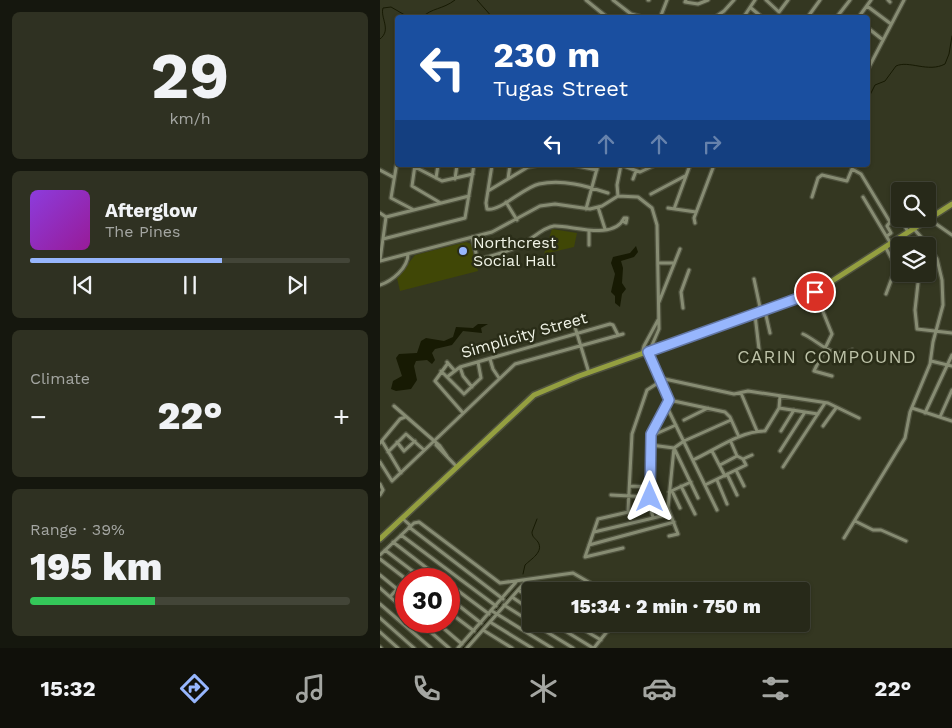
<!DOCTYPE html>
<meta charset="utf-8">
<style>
:root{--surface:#272919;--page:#2f3122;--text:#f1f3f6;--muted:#a4a6a2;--line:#434538;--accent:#97b6fd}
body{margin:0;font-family:"Work Sans",sans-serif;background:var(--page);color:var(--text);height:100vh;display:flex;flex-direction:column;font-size:19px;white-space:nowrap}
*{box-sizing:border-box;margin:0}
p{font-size:16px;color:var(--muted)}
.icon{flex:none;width:28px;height:28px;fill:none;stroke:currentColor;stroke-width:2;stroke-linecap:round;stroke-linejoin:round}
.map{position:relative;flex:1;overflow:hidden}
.panel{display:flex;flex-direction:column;gap:12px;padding:12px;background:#15170e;width:380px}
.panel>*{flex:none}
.banner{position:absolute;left:15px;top:15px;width:475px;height:152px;border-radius:5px;box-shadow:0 1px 4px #0004,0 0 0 1px var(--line);background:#1a4fa0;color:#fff;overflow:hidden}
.buttons{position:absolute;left:511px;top:182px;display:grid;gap:10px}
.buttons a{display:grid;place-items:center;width:45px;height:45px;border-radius:5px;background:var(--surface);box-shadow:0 1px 4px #0004,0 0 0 1px var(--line);font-size:25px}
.speed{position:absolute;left:15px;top:568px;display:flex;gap:10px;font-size:25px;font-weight:700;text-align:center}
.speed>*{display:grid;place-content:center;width:65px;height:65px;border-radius:50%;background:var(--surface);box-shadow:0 1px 4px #0004,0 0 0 1px var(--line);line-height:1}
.speed .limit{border:8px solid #d22;background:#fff;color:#111}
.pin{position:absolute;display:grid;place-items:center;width:42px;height:42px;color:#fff;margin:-21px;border:2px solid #fff;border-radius:50%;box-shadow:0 1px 5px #0007}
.me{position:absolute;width:55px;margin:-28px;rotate:0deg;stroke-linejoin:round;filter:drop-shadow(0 0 4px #0008)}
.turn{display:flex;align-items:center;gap:18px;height:105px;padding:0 15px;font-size:22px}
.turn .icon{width:65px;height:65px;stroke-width:2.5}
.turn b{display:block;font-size:35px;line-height:42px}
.lanes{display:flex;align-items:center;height:48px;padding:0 15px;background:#0003;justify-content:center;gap:25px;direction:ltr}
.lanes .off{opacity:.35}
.big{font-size:38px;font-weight:800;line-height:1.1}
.panel .widget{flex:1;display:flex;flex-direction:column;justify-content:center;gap:8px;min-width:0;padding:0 18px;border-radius:8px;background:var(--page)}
.panel .dial{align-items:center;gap:0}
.dial b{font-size:65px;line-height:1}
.song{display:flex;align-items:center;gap:15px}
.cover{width:60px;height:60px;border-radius:8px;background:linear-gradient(135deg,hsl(270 70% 55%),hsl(300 70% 35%))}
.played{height:5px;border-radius:2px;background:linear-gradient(90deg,var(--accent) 60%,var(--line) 60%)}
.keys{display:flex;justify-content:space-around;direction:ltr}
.heat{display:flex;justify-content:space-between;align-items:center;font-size:28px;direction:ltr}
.charge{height:8px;border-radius:4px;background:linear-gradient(90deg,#34c759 39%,var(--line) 0)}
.trip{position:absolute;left:142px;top:582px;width:288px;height:50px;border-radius:5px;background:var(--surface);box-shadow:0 1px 4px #0004,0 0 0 1px var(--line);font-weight:800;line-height:50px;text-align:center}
.dock{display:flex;height:80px;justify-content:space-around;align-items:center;background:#10100a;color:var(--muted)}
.dock .icon{width:35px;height:35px}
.dock .selected{color:var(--accent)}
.dock b{font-size:22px;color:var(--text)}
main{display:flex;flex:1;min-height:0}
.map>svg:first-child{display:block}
.green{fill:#404706}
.water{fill:#171a03}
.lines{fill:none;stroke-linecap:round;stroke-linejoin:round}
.stream{stroke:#171a03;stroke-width:1}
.street-casing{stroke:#4f523e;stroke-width:5.5}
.primary-casing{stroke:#4f523e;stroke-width:8}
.street{stroke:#878c73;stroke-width:3}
.primary{stroke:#949f40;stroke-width:5}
.route-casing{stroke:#6276a4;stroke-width:12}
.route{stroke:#97b6fd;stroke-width:9}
.poi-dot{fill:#97b6fd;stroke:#2a2d18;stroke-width:2}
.labels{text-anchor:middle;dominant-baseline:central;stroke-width:5;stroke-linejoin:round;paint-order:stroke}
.poi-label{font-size:16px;fill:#f1f4e7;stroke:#2a2d18;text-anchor:start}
.street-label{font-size:16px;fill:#f1f4e7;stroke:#2a2d18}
.neighbourhood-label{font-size:18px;letter-spacing:1px;fill:#bdc2a8;stroke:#2a2d18}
</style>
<main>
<section class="panel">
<div class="widget dial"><b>29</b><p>km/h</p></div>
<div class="widget">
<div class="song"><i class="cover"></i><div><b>Afterglow</b><p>The Pines</p></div></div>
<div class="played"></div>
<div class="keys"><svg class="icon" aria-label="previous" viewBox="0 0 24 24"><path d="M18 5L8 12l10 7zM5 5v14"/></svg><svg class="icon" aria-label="pause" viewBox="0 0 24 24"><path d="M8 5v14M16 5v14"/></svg><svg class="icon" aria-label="next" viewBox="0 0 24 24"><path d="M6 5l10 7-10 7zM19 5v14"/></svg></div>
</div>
<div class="widget"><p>Climate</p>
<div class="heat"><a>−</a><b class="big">22°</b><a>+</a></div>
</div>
<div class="widget"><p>Range · 39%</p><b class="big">195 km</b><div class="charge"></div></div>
</section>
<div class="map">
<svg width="572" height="648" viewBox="0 0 572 648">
<rect width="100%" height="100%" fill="#343721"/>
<path class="green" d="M172,229L197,233L194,247L164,254Z
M86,242L91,244L98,271L20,291L17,278L35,255Z"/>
<path class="water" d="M256,246L258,252L254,257L241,261L243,268L242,283L246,289L242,294L240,307L235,303V296L231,292L235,274L231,263L233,257L250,253Z
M98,324H108L101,328L102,333L83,331L72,345L55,349L52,353L55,360L52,364L47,360L36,361L34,366L37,380L31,389L16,391L11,389L13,381L22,376L16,358L19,354L37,353L41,341L46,338L64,341L73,337L76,327L93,328Z"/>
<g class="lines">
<path class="stream" d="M97,0L113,18
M41,18C53,7 62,10 75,0
M0,39C12,30 0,18 3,8L11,7L30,18
M488,111L489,97L495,85L505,81L516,66C529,60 548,73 565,64L569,54L572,36
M429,165H437
M143,574L145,565C151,559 164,552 158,542C155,538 152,537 152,532L157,519
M115,611L140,584
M83,648L113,614"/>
<g class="street-casing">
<path id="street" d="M206,0L228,18
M233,0L251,14L265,18
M268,0H269
M306,0L305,2L318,4L328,0
M386,0L399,12L408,0
M508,0L510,2
M487,6L511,24
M371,8L383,18
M280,18L287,0
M334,18L344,11L354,0
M363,18L375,0
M427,18L440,0
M456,18L470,0
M478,18L491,0
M488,28L503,40
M488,69L524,0
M18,156L11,198L32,209
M35,165L32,186L59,202
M193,165L217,170
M241,165L260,172L275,165
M35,167L62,181L93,174
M0,170L13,177
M56,178L58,165
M75,179L77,165
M128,179L130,165
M253,179L256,171
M108,191L148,167L158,165
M271,194L305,176
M238,196L237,185L241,165
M432,197L438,178L442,175L467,181L472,169L481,174L510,222L507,226L511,233L507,236
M483,197L511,244
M516,201L520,216
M126,202L137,220
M218,207L225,229
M288,208L316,212
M107,209C120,212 144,187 159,184C183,179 206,186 228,193
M107,209L106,203L112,165
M206,209L218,165
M294,209L310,165
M0,213L6,217
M6,217L89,196
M521,219L528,232
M549,219L572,235
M315,223L314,218L334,165
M209,231V245
M92,237L97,257L100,259C114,255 128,252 141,245C151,240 163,227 174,226C191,225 234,241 244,218H247L246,223L242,221
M3,239L85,218L94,165
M517,240L521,246
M0,260L6,217
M0,261L112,232L160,206L175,204L210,209L222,206L238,196L258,197L272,208L277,225L279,329L269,352L289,400
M278,263H294
M539,274L535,310L537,329L572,333
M374,279L381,312
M0,285C12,281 28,268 28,254
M435,292L452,334L434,371L452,376
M506,294L516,267L506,248
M279,302L300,249
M303,308L301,292L309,270
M385,311L390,333
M375,315L379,349
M195,327L209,373
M423,334C439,341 454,361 472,350
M262,354L264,346L278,320
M110,359L113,369L119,378
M551,361L572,366
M67,362L74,370
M68,363L55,381L83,413
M80,367L83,376L92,387
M61,371L84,394L101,378L98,362
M67,377L80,367L230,324L233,325L238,335
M280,378L354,394L368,391L448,403L479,418
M361,393L377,431
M289,400L345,412L350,417L359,437
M286,405L337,510
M14,406L60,446L67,456
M399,408L438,414
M532,408L572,421
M545,413L572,355
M560,417L572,390
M304,420L328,408
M443,426L456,408
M401,431L414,410
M271,436L296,425
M2,441L21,473
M17,442L24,451L35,441
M0,443L20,419L25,417
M56,445L76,466
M271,445L294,448L318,498
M332,451L345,476
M400,451L425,412
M8,452L26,434L44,450
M363,459L372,455
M313,460C335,450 360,431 385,431L399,408L400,396
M0,462L12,481L135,364L243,334
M340,465L357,456
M403,467L445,403
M356,470L364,486
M347,474L357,495
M337,480L347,504
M0,484L3,490L0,495
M325,485L366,465L363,459L357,456L351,442
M250,486L270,487
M301,486L315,514
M292,491L300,508
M289,492L311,482
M231,495L270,497
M248,512L252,434L267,390L281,381
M273,517L270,507L271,434L289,400
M22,518L31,526
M475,521L493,530H501L526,541
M29,527L123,599
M214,532L290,514
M21,535L116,606
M289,536L298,534L288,508L294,448L304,441L351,420
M464,538L525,438L530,412L550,364L553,342L563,305L562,280L557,259L549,246L534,229
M13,542L61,579
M209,545L294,522
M243,548L205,557L218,519L270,507
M5,550L43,579
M0,555L34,523L39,522L120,583L193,573L224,591
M0,559L26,579
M0,575L17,589
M69,584L109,614
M176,587L184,591
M0,588L26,611
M138,590L151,598
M143,593L190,585L203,591
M10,597L33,571
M132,597L151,610
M69,598L101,623
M0,604L51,648
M124,605L151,622
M112,611L172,648
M69,612L94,631
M0,618L34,648
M38,621L69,648
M55,621L82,644
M110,622L152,648
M154,624L193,648
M174,624L213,648
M194,624L221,640
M216,624L228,631
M103,630L132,648
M0,632L18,648
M0,647L1,648
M78,648L136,582
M87,648L146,581
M214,648L233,624"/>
</g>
<g class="primary-casing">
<path id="primary" d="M0,539L154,395L199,376L435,292L572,204"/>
</g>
<use href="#street" class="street"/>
<use href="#primary" class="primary"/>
</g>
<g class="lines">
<g class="route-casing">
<path id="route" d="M270,497L271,434L289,400L268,352L435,292"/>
</g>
<use href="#route" class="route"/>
</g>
<circle class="poi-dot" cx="83" cy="251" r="5"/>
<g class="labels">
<g class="poi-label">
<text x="93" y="242">Northcrest<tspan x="93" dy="18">Social Hall</tspan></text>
</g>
<g class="street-label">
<text transform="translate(144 335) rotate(-16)">Simplicity Street</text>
</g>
<g class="neighbourhood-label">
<text x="447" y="356">CARIN COMPOUND</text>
</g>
</g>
</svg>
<div class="buttons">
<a><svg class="icon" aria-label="search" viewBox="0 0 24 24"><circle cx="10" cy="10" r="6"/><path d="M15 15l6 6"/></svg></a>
<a><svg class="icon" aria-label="layers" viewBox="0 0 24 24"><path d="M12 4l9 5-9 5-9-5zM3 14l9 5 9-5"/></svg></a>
</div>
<div class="speed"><div class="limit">30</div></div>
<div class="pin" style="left:435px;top:292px;background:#d93025"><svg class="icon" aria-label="arrive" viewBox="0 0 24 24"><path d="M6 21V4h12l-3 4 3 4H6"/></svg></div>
<svg class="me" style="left:270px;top:497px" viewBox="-20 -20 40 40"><path d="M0-17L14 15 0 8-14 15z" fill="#97b6fd" stroke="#fff" stroke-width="4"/></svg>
<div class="trip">15:34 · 2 min · 750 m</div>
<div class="banner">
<div class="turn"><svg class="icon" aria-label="left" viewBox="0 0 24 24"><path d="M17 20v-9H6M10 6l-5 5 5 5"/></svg><div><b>230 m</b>Tugas Street</div></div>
<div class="lanes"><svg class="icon" aria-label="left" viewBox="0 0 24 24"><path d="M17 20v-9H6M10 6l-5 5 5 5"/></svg><svg class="icon off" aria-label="ahead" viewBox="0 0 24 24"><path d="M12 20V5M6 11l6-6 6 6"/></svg><svg class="icon off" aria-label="ahead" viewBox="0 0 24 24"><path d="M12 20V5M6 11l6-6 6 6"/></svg><svg class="icon off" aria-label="right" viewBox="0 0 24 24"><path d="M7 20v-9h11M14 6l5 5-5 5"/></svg></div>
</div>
</div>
</main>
<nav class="dock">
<b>15:32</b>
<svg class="icon selected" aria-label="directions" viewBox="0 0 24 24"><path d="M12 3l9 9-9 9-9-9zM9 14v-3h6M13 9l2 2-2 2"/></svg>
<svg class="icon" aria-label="music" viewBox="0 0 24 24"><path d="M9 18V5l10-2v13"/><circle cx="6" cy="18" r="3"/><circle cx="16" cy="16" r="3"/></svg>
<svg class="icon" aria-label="phone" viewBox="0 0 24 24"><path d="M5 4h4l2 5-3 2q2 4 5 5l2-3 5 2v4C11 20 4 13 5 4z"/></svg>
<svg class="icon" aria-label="climate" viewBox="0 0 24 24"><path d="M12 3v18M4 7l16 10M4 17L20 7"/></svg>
<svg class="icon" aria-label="car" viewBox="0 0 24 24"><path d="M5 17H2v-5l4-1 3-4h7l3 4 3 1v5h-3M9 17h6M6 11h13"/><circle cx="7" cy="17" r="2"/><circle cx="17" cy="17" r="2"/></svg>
<svg class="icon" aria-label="filters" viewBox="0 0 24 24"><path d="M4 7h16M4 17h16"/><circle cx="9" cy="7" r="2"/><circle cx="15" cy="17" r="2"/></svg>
<b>22°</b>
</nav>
